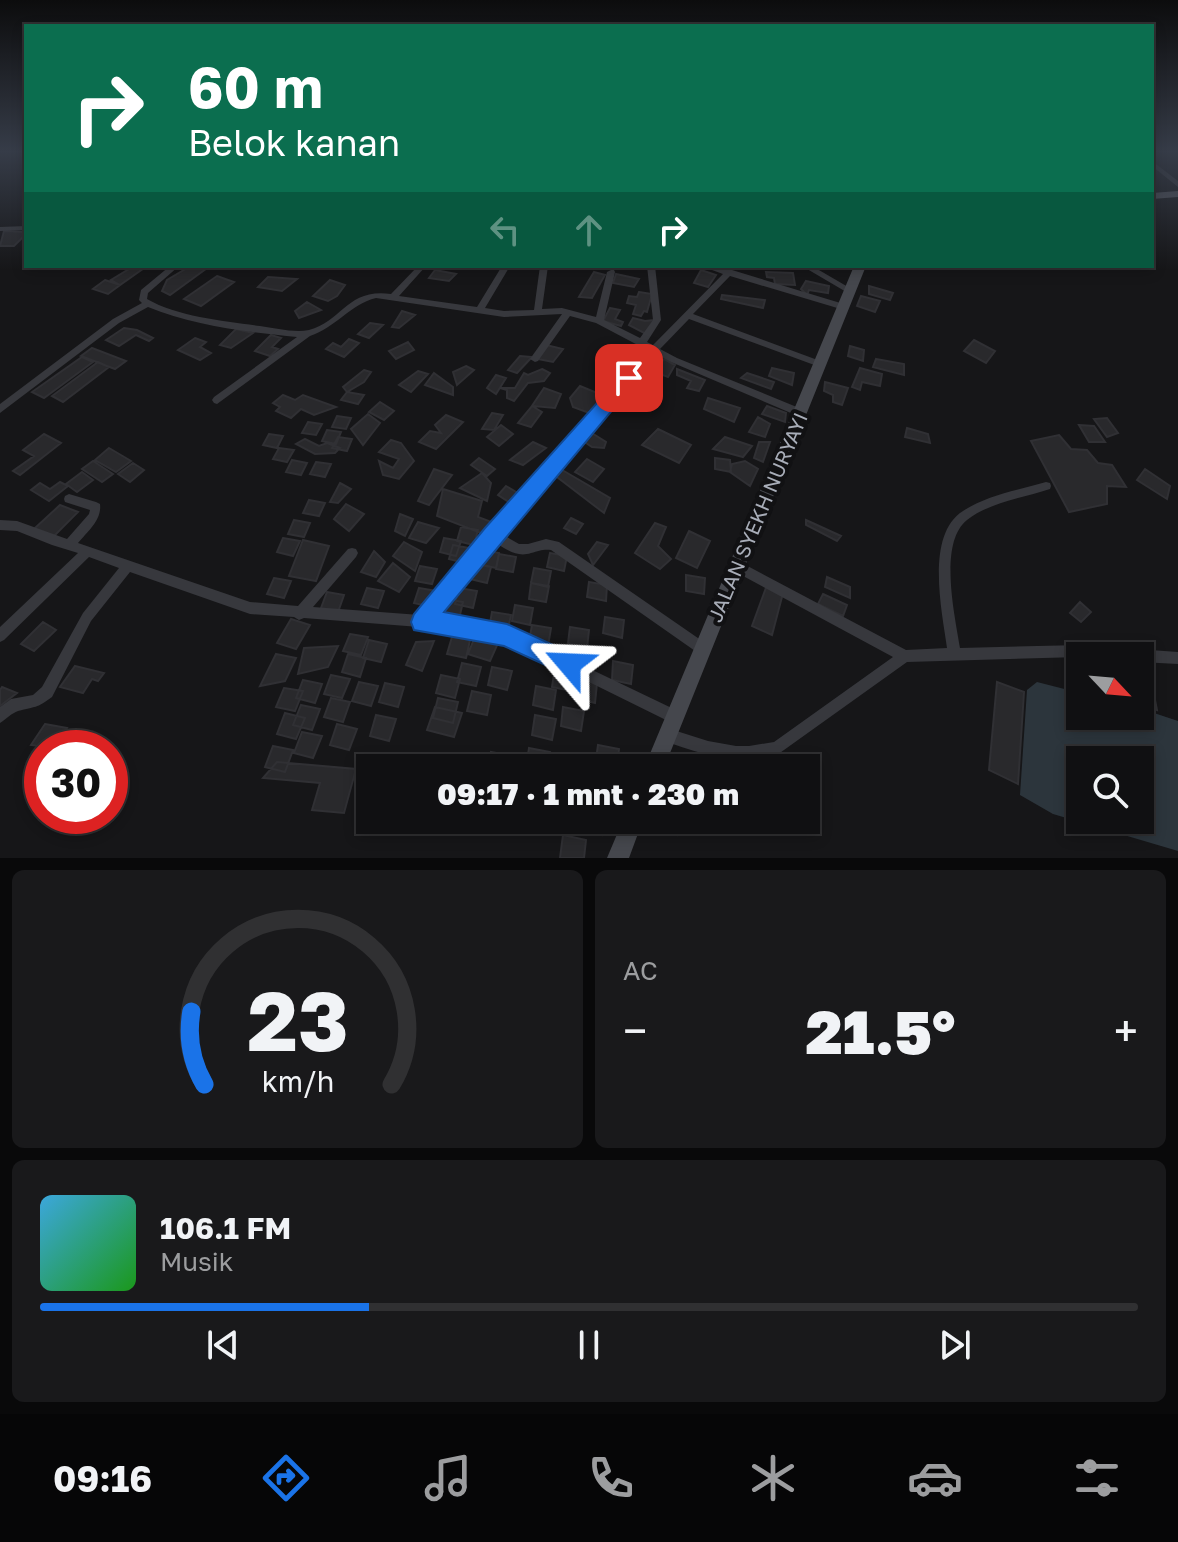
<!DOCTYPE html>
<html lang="id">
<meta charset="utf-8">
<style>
:root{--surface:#101012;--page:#19191b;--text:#f1f3f6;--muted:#9c9d9f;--line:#303032;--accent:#1a73e8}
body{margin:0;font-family:"Golos Text",sans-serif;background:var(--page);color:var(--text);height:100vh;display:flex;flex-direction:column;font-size:30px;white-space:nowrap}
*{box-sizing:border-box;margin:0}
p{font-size:26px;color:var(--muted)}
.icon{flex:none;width:44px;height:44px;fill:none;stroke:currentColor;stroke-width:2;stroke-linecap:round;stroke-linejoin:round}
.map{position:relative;height:858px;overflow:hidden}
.side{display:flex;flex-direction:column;gap:12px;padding:12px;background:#09090a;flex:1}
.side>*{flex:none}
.hud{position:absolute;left:24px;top:24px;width:1130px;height:244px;border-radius:0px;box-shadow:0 4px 12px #0003,0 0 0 2px var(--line);background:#0b6e4f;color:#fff;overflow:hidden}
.needle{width:52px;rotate:116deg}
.fabs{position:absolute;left:1066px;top:642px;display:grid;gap:16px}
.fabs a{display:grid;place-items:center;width:88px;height:88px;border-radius:0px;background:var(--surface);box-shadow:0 4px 12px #0003,0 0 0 2px var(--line);font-size:40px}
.speed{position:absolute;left:24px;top:730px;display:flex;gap:16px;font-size:40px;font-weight:700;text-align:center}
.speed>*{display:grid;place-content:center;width:104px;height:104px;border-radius:50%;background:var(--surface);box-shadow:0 4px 12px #0003,0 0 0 2px var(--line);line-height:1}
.speed .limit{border:12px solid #d22;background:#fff;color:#111}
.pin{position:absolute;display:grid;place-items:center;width:68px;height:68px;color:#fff;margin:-34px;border-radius:16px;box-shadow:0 4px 12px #0006}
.me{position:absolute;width:88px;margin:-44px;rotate:296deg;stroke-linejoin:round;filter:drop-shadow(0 0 6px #0008)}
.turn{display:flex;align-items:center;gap:28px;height:168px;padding:0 32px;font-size:36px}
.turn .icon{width:104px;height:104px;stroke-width:2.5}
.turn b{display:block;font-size:56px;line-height:68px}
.lanes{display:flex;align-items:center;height:76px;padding:0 32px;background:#0003;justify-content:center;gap:40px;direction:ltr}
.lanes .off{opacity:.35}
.big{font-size:60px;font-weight:800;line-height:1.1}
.side .widget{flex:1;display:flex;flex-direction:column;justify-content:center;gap:12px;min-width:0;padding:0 28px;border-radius:12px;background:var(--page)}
.side .dial{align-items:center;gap:0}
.dial svg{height:208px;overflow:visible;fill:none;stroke:var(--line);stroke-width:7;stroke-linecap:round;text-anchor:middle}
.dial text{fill:var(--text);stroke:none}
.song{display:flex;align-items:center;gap:24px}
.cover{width:96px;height:96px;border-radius:12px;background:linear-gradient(135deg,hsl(200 70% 55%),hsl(120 70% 35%))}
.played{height:8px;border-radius:4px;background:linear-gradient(90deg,var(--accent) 30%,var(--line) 30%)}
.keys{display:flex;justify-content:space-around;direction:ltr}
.heat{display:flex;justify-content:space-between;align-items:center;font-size:44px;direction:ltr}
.side .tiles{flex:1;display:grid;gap:12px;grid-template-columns:1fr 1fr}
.widget:last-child{grid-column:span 2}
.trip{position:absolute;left:356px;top:754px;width:464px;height:80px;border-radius:0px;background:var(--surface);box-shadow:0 4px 12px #0003,0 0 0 2px var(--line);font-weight:800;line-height:80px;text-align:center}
.menu{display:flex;height:128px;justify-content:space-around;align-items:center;background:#060607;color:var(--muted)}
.menu .icon{width:56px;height:56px}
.menu .selected{color:var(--accent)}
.menu b{font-size:36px;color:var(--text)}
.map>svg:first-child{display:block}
.water{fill:#2c353c;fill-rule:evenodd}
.building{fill:#29292c;stroke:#303034;stroke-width:2}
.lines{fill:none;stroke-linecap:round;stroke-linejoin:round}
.minor{fill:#37383d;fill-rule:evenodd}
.secondary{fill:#45474d;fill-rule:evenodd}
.primary{fill:#53555c;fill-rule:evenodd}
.route{fill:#1a73e8;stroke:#114b97;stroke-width:2}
.labels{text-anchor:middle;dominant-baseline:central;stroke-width:8;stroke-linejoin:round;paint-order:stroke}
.street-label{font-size:20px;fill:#a8adb8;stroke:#111113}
</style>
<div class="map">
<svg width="1178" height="858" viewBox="0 0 1178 858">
<rect width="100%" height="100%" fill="#161618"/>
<path class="water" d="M1037,682L1080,693V716H1120L1148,724L1145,710L1178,721V851L1053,814L1020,795L1027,690ZM1080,760H1140V820H1080Z"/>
<path class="building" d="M4,231L26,232V234L14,246H0Z
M134,266H147L120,285L111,280Z
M210,266L170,295L162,291L167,280L189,267Z
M435,270L456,274L449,281L429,278Z
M701,270L716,275L708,287L694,283Z
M594,272L605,275L592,298L579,297Z
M766,272L793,273L795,285L775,284L774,278L767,277Z
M616,274L639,279L634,287L613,283Z
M217,276L234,282L201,306L184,299Z
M268,277L297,279L282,291L258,287Z
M105,280L120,285L108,294L93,289Z
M330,280L345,285L337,296L328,301L313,296Z
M806,281L829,286L828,293L809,290L807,295L801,289Z
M869,286L893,293L890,300L869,294Z
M639,292L652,294L647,312L644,311L641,316L633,314L636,305L627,303L629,296L637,297Z
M722,295L765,300L763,308L721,299Z
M861,296L880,301L875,312L857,306Z
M307,302L321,310L299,318L295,311Z
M610,308L620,310L615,319L623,322L621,326L603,321Z
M402,311L415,315L399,328L392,327Z
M633,318L645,321L655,320L646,334L629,325Z
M370,323L383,325L369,338L358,334Z
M124,328L137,330L153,338L149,341L136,335L119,346L106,340Z
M236,329L253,333L231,348L220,345Z
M271,335L281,338L272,347L278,349L270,356L255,351Z
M195,338L206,342L200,347L211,353L200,360L178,350Z
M349,339L359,343L344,357L326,349L333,343L341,347Z
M974,340L995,351L986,363L964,351Z
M408,342L414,350L396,359L389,351Z
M546,345L563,349L553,362L538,359Z
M850,346L864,350L863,361L848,356Z
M92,348L126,361L115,369L81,356Z
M520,356L532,357L517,373L508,370Z
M82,357L93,362L44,398L32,392Z
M664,359L675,365L668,377L655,372Z
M876,359L904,364V375L873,367Z
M98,362L109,367L63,402L52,396Z
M613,363L630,367L615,386L603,381Z
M466,366L474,370L457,385L453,372Z
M772,368L794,373L792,385L769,376Z
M860,368L882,374L880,386L862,382L860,390L852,387Z
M542,369L550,373L544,381L528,383L514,401L507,398V390L500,388H515L524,373L528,375Z
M677,369L705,380L699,391L687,388L691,381L677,375Z
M364,370L371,372L364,382L347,392L343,387Z
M418,371L428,374L411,392L399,385Z
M434,373L453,387V395L425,385Z
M747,373L774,382L771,389L741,378Z
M496,375L506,378L496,394L487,388Z
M825,382L848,388L842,405L833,402V395L824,391Z
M580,386L602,395L592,414L573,407L570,398Z
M544,388L561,394L555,408L532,406Z
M347,392L364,395L358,404L341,400Z
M283,395L295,400L303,395L336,407L314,415L301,409L291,418L276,411L280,407L273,403Z
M708,398L740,408L734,422L704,409Z
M380,402L394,411L384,420L369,412Z
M532,406L542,412L531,427L518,423Z
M767,406L786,413L785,422L762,414Z
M492,413L503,415L494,430L482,429Z
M368,414L380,423L363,445L351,429Z
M446,415L463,422L436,449L419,442L430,431L441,433L435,425Z
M337,416L351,418L346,429L332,427Z
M758,417L770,424L765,437L749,432Z
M1107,418L1118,433L1107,437L1094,419Z
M308,422L322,424L316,435L302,433Z
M501,425L513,434L499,446L487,437Z
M1079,425L1094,426L1105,442H1089Z
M907,428L928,434L930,443L905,437Z
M658,429L691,445L679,463L642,445Z
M327,430L341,432L336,444L322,441Z
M587,430L606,442L604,448L592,447L579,438Z
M44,434L61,443L20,475L13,471L34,456L23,450Z
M269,434L283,436L277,448L263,445Z
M1059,435L1071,449L1087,450L1098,463L1112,465L1126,487L1107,486V504L1069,512L1031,441Z
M338,437L352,439L347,451L332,448Z
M725,437L752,446L743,457L713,449Z
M305,439L319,446L327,443L340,448L335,453L315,454L296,444Z
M391,440L401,443L414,461L399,479L383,475L379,461L393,468L399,459L379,452Z
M533,442L546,448L523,465L510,460Z
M759,442H770L763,462L754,458Z
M109,448L131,461L116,472L95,460Z
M279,448L294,450L287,462L273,459Z
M479,458L495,469L487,476L471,465Z
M715,458L730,460L731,472L715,469Z
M587,459L604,469L593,482L575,472Z
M292,460L307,463L301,475L286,472Z
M93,461L113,474L102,482L82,469Z
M745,461L758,469L750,486L730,472L732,464Z
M316,462L331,464L325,477L310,474Z
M133,463L144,470L130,482L118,474Z
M557,467L610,498L604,513L553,474Z
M434,469L452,475L429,505L418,501Z
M1145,469L1170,486L1167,499L1137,480Z
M82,472L93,480L77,492L66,484Z
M482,473L491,483L487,501L460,488Z
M60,482L68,486L49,501L31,490L40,483L50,489Z
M340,483L351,489L338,503L330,502Z
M506,486L521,495L512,504L498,495Z
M443,489L482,501L478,517L494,523L486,535L437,516Z
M309,500L325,503L319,516L303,513Z
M346,504L364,514L349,531L334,519Z
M60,505L78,512L53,537L34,529Z
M400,514L413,519L405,536L395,531Z
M571,518L583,524L576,534L564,528Z
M294,520L310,523L304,537L288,534Z
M806,520L841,536L837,541L806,525Z
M418,522L439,528L426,543L409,538Z
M655,523L666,527L658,546L671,559L660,569L635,553Z
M461,527L478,530L474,545L457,541Z
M689,531L710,541L697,568L676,558Z
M283,538L300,541L293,556L277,552Z
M444,538L461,541L456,556L440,552Z
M303,540L329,546L316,581L289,576Z
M404,542L422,552L415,571L393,556Z
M597,542L608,545L593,565L588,554Z
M453,545L469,548L465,563L449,559Z
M482,550L499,553L496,568L479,564Z
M374,551L385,562L376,577L361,572Z
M550,553L567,556L564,571L547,567Z
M499,554L516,557L513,572L496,569Z
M393,563L410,577L399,592L378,581Z
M474,564L491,567L487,583L470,579Z
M420,566L437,569L432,584L415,581Z
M534,568L551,571L548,587L531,583Z
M686,575L705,578L704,594L686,591Z
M827,577L850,587V598L825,587Z
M274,578L291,581L284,598L267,594Z
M589,582L607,585L606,601L587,597Z
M531,583L549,586L546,602L529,599Z
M767,585L783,593L772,635L752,626Z
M367,588L384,591L378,608L361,604Z
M419,588L437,591L432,607L414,603Z
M459,588L477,591L473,608L455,604Z
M327,592L344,595L338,612L321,608Z
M823,594L847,605L843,616L818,604Z
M446,599L463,602L459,619L441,615Z
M1080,602L1091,612L1081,622L1070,613Z
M515,605L533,608L530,625L512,621Z
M492,612L511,615L507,633L489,629Z
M605,617L624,620L622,638L603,633Z
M291,619L310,625L296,649L277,643Z
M43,622L56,630L34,651L21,644Z
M532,625L551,628L548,646L529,642Z
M570,627L589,630L587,648L568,643Z
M350,634L368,637L361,655L343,651Z
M476,634L499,641L490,661L468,654Z
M452,637L470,640L466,658L447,654Z
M369,640L387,644L381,662L363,658Z
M434,641L422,671L406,665L416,642Z
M338,646L328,667L298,674L304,648Z
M276,654L296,658L285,681L260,686Z
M348,654L366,658L360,677L342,672Z
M613,661L633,665L631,684L612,680Z
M462,663L481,667L476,686L457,682Z
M75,666L104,673L98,681L92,679L83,693L60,687Z
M492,667L512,671L507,690L488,685Z
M555,668L575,672L572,691L552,687Z
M331,675L350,679L342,698L324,694Z
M441,675L460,679L455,698L436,693Z
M577,679L597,683L595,703L575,698Z
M303,680L322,684L315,703L296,698Z
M359,682L378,686L371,706L352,701Z
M997,682L1024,692L1018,784L989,770Z
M385,683L404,687L398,707L379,702Z
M536,686L556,690L553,710L533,705Z
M2,687L17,693L0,706V690Z
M284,688L303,691L295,711L276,707Z
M472,691L491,695L487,715L467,711Z
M1140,691L1154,695L1157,710L1140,705L1143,719L1131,716H1140Z
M331,698L350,702L343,722L324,717Z
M438,698L458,702L453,723L433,718Z
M301,705L320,709L312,730L293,725Z
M435,707L462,713L454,737L427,730Z
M563,707L584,711L581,731L561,726Z
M285,713L305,718L296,739L277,734Z
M376,715L396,719L389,741L370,736Z
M535,715L556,719L552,740L532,735Z
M45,724L67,728L55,748L31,745Z
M337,724L357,729L349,750L330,745Z
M302,732L322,736L313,758L294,753Z
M598,745L619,749L617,768L595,766Z
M273,746L293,750L285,772L265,767Z
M529,748L550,752L548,768H526Z
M491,752L512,756L510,768H488Z
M277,762L356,769L344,813L312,810L320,783L263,778Z
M580,820H603L602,835L579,829Z
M655,820H678L677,835L655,829Z
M688,820H711V832L688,826Z
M563,835L586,840L584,858H560Z"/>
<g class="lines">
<path class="minor" d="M1152,161L1178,181V187L1152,166Z
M26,226V230L0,231V227Z
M170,266H179L148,293L147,299C178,317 225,321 260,326C275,328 294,333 309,330C343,321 347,288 391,294L418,266H426L399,296L477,307L502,266H510L485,308L504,311L534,310L540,266H548L542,309L562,308L596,317L607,272L611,270H614L615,272L604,320L640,338L653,320L647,266H655L661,320L647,342L653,345L723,274L701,266H714L732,270L847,305L848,307L844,310L730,276L693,314L823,362L825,364L823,366H817L689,319L660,349L677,358L804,410L806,413L804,416H798L671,362L656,354L500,533L519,544H528L546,539L559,542L708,645L709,649L708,653L703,655L698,653L551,550C543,549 539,551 531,553C517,558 505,549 493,541L434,616L507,629L680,712L682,717L680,722L675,724L670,722L506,641L445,629L304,618L299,620L294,617L250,614L130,572L91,621L52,697C36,709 36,706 18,711C12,713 6,719 0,723V707L11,699L33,695L42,687L83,613L119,568L89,557L4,640L0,642V627L78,553L52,545L17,531L0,530V520L17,521L67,539L89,514L90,510L65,502L64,499L65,496L69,494L96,502L100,504C102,520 88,531 78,543L250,602L298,606L348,549L352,548L356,549L358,553L356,557L313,607L420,615L488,530L649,351L596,323L570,316L538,361L535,362L530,359L562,314L504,317L376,298C351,304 335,328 310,336L217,404L214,403L212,400L214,397L297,337C249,332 193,326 148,307L119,323L0,413V404L113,319L142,303L139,300L141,290Z
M802,266H812L855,291L851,294L848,293Z
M1046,482L1050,483L1051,486L1050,489C1023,498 990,502 967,520C938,543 955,616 960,648L1081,645L1178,652V664L1140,662V656H1080V657L907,662L777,755C738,766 699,754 662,740L660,735L662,730L667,728L708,741L736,746H749L774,742L893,657L732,570L730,566L732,562L736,561L740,562L906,650L947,648C942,611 925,535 963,511C987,495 1019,490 1046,482Z"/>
<path class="secondary" d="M854,266H866L664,768H644Z
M623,820H643L629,858H607Z"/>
<path class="primary" d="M1178,191V197L1152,199V193Z"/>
</g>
<linearGradient id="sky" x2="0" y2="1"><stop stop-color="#0c0c0d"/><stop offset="0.56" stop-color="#363c48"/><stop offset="1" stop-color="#363c48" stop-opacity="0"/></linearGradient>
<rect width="1178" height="270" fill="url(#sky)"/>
<path class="route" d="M629,372L635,374V383L444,612L507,624L577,656L580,664L577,673L569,676L504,646L414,630L411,622L414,614L485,528L623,374Z"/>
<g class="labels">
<g class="street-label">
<text transform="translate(757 517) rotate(-67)">JALAN SYEKH NURYAYI</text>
</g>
</g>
</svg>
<div class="fabs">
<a><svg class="needle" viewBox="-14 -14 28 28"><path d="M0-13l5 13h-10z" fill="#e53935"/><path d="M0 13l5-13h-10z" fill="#9c9d9f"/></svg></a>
<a><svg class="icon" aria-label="search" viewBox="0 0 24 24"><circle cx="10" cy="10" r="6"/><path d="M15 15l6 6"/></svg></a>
</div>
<div class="speed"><div class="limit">30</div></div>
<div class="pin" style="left:629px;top:378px;background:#d93025"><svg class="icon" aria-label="arrive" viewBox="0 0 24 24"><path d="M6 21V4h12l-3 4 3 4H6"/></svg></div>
<svg class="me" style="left:569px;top:664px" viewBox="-20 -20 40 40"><path d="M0-17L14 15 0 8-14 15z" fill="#1a73e8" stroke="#fff" stroke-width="4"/></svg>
<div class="trip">09:17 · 1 mnt · 230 m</div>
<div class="hud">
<div class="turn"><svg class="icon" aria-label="right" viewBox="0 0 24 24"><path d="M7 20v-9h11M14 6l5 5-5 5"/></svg><div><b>60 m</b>Belok kanan</div></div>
<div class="lanes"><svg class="icon off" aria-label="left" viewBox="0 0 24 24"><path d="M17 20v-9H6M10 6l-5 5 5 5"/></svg><svg class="icon off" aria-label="ahead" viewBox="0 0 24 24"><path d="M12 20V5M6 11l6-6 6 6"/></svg><svg class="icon" aria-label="right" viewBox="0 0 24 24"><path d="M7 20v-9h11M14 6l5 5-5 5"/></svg></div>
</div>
</div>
<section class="side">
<div class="tiles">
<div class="widget dial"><svg viewBox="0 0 100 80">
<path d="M14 69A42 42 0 1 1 86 69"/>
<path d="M14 69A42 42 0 0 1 9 41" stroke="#1a73e8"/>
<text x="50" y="56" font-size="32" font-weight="700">23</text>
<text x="50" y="72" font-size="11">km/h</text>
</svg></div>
<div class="widget"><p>AC</p>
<div class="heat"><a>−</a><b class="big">21.5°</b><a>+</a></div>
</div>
<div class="widget">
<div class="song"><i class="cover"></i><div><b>106.1 FM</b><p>Musik</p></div></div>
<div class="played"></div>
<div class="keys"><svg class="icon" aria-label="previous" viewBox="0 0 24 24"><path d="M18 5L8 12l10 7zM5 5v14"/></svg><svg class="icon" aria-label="pause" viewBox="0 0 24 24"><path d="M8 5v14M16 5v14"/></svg><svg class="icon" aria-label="next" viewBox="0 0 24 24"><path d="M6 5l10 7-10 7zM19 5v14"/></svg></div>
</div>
</div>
</section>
<nav class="menu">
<b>09:16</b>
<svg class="icon selected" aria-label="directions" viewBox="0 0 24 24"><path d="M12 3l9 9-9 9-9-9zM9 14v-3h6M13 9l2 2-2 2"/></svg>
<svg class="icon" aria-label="music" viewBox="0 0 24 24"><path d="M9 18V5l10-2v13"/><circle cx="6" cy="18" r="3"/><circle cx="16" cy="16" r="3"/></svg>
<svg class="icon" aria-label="phone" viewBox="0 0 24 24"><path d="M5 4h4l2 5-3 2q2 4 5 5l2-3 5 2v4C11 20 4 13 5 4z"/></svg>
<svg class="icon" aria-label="climate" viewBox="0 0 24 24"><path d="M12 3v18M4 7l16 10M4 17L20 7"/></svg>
<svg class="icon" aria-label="car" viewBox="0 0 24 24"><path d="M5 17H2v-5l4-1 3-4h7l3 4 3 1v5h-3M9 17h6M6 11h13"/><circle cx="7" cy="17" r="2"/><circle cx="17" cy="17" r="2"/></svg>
<svg class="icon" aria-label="filters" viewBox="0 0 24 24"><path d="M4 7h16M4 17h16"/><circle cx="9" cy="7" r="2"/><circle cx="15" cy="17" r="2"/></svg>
</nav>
